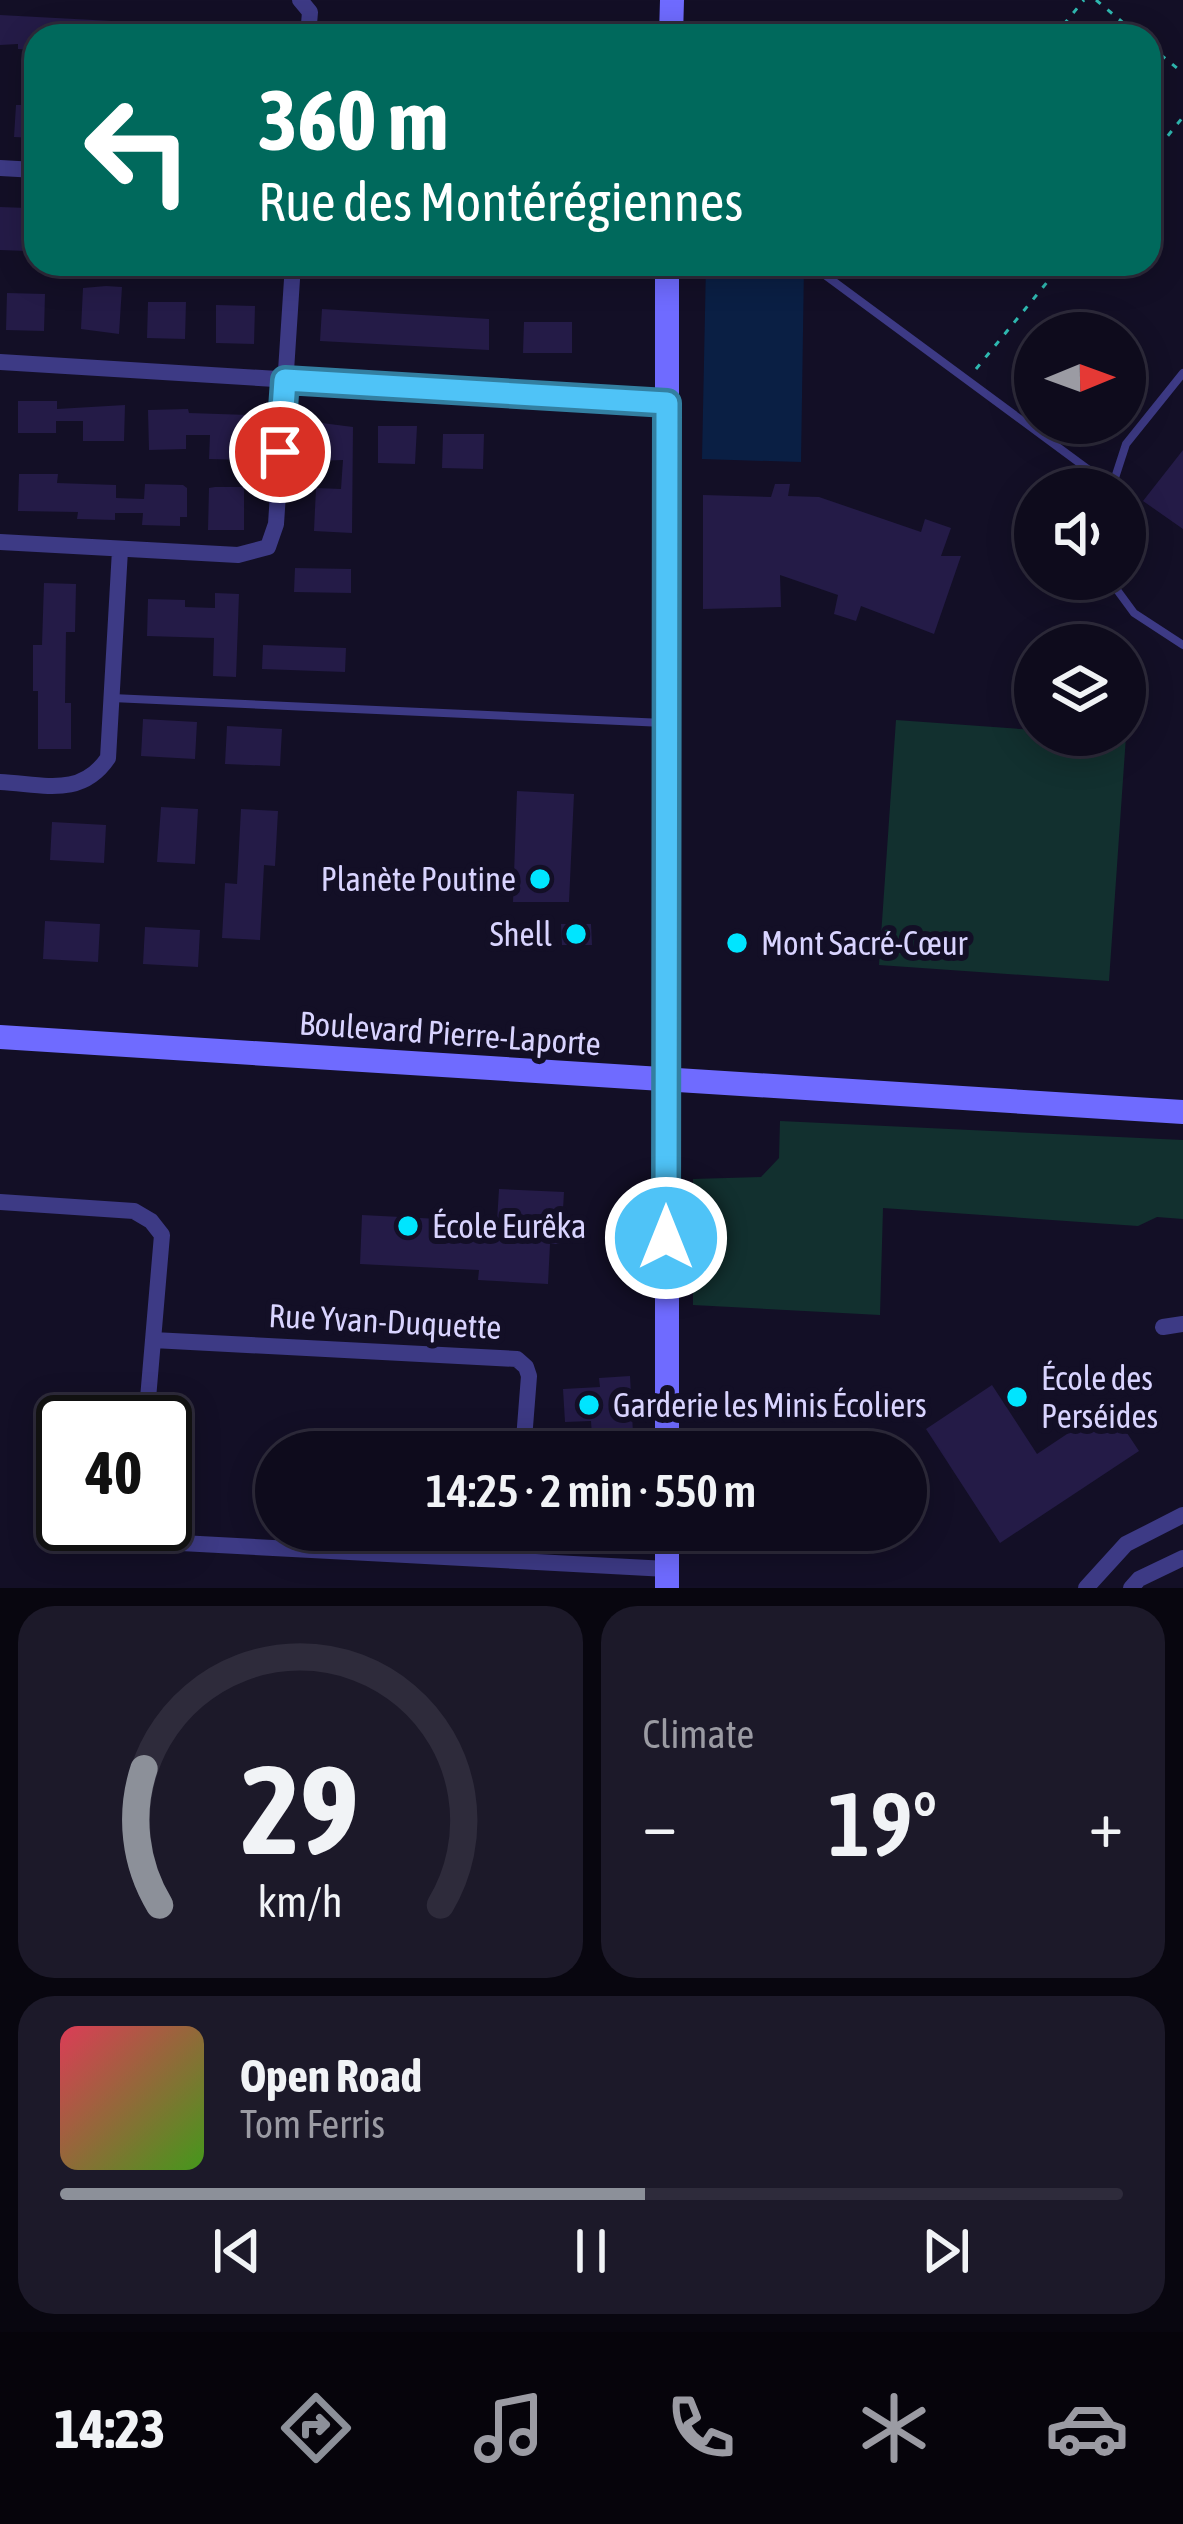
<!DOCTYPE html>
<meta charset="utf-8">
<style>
:root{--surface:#0e0b1c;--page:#1c1929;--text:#f1f3f6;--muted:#9b9ba3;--line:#2e2b3b;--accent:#8c9099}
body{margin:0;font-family:"Asap Condensed",sans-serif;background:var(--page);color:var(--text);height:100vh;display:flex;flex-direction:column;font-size:45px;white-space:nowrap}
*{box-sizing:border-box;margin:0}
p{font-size:39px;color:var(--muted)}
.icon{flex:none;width:66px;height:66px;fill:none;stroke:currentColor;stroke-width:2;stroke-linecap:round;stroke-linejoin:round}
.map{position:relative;height:1588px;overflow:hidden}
.drawer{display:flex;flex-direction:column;gap:18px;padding:18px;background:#08060f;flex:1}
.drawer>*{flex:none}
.top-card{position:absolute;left:24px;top:24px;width:1137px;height:252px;border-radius:36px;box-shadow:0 6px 30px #0003,0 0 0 3px var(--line);background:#00695c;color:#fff;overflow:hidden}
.needle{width:78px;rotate:89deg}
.buttons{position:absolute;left:1014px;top:312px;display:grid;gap:24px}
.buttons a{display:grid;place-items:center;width:132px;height:132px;border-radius:50%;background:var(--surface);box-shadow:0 6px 30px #0003,0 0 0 3px var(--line);font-size:60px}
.speed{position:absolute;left:36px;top:1395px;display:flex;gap:24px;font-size:60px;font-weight:700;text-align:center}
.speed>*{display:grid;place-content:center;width:156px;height:156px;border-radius:50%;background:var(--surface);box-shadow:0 6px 30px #0003,0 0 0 3px var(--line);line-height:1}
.speed .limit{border:6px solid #111;border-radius:18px;background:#fff;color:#111}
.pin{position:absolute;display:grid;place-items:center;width:102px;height:102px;color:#fff;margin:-51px;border:6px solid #fff;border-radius:50%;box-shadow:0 3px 12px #0007}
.me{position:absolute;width:132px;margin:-66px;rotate:0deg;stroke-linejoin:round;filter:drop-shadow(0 0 9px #0008)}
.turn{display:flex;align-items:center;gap:42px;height:252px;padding:0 36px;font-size:54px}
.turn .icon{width:156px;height:156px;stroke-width:2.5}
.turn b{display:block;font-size:84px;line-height:102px}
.big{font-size:90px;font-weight:600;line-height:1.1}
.drawer .tile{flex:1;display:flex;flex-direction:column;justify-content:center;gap:18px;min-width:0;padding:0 42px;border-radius:36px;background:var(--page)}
.drawer .dial{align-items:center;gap:0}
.dial svg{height:312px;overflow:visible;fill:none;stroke:var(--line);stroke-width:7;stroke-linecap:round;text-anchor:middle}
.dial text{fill:var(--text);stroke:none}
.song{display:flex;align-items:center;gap:36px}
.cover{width:144px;height:144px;border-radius:18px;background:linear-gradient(135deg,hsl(350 70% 55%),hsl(100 70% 35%))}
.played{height:12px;border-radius:6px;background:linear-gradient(90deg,var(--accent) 55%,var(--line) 55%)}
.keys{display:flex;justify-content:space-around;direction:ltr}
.heat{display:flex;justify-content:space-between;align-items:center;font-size:66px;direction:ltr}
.drawer .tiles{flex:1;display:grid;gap:18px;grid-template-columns:1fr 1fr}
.tile:last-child{grid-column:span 2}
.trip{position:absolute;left:255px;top:1431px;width:672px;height:120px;border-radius:60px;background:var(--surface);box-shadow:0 6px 30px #0003,0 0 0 3px var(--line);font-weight:600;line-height:120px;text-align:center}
.tabs{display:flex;height:192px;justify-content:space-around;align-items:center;background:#06040b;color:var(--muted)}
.tabs .icon{width:84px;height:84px}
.tabs .current{color:var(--accent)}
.tabs b{font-size:54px;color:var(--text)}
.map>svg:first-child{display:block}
.green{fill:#12302f}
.water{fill:#0a1f44}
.building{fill:#241b47}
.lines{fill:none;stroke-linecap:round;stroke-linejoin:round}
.path{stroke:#2fb8b0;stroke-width:3;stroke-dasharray:6 9;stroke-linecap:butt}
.lane{stroke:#3d3a85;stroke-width:8}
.street{stroke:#3d3a85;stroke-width:16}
.secondary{stroke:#6f6bff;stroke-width:24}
.route-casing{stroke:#337fa1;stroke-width:30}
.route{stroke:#4fc3f7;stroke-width:21}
.poi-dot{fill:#00e5ff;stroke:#130f26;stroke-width:4.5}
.labels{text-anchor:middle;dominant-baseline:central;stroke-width:12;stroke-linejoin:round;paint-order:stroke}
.poi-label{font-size:33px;fill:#d9d4ff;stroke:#130f26;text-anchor:start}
.street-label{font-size:33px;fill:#d9d4ff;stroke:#130f26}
</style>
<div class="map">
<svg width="1183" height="1588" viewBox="0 0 1183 1588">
<rect width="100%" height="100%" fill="#130f26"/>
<path class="green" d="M896,720L1035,730V735L1126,736L1109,981L879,965Z
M780,1121L1183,1140V1219L1157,1217L1138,1226L883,1208L880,1315L693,1305V1179L761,1177L779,1158Z"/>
<path class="water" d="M706,264H804L801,462L702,459Z"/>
<path class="building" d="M0,15L112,21L111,36H36V50L18,49V44L0,45Z
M16,105H36V138L14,137Z
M0,207L28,208L27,251L0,250Z
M327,264H354L353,279H327Z
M106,286L122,287L119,334L81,329L83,288Z
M7,293L45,294L44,331L6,330Z
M148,302H186L185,339L147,338Z
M216,305L255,306L254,344L216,343Z
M322,309L489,319V350L320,341Z
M524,322H572V353H523Z
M18,401H57V409L125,405L124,441H83V421H56V433H18Z
M188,409L189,413L249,415L248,460L209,459L210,435H186V449L149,450L148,410Z
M314,422L353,427L352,533L314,531L316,488L341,489L343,460L314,461Z
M378,426H417L415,464L378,463Z
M443,434H484L483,469L442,468Z
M1183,450V529L1143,501Z
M19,474H58L57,483L116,485V498L144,499L145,484L183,485L187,488V517H180V526L142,525L143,513H115V520L77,519L78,512L18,511Z
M775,484H790L788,496L819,497L921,532L925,519L951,528L941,556H961L934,634L861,606L856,621L834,614L838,595L780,575L781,607L703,609V495L771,497Z
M215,487H244V530H208L209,488Z
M295,568L351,569V593L294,592Z
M44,583L76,584L75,632H66L65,703H71V749H38V691H33V645H42Z
M215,593L239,594L236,677L213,676L214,638L147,636L148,599L185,600V607L215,608Z
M263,645L346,648L345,672L262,669Z
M143,719L197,722L195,759L141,756Z
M227,726L282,729L280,766L225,764Z
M517,791L574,794L569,902H513Z
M161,807L198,809L195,864L157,862Z
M241,809L278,811L275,866L264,865L260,940L222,938L225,883L237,884Z
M52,822L106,825L104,863L50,860Z
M45,921L100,924L98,962L43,959Z
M561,924H591L592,945H562Z
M145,927L200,930L198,967L143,964Z
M499,1189L564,1192L561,1244H550L548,1284L478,1280L479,1270L360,1264L362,1215L497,1222Z
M630,1376L634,1452H593L591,1421L565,1422L563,1389L600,1387L599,1378Z
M992,1385L1037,1454L1109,1406L1139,1451L1000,1543L926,1429Z"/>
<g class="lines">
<path class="path" d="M1096,0L1139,36
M1054,36L1084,0
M1149,45L1183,73
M1149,159L1183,117
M976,369L1062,264"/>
<path class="lane" d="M810,264L1112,487
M1112,487L1126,444L1183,373
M1109,579L1134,613L1183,645
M112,698L664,723"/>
<path class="street" d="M300,0L310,12L308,36
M0,168L36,170
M0,362L667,403
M0,542L238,555L268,547L276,524L293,264
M0,782C43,784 81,798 108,758L120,550
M0,1202L134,1211L151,1221L162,1235L146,1422
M1163,1327L1183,1324
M153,1340L517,1359L526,1367L529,1376L523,1452
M146,1524L162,1542L667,1569
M516,1561L518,1530
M1086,1588L1126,1544L1183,1515
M1131,1588L1139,1579L1183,1558"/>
<path class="secondary" d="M671,36L672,0
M0,1037L1183,1112
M667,1452V264
M667,1530V1588"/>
</g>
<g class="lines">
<g class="route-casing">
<path id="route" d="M280,452L285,380L667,403L666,1238"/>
</g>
<use href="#route" class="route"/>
</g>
<g class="poi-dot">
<circle cx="540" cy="879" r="12"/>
<circle cx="576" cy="934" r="12"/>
<circle cx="737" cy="943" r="12"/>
<circle cx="408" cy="1226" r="12"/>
<circle cx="1017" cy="1397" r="12"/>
<circle cx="589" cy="1405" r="12"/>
</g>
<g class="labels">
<g class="poi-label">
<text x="516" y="879" text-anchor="end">Planète Poutine</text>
<text x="552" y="934" text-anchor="end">Shell</text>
<text x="761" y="943">Mont Sacré-Cœur</text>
<text x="432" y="1226">École Eurêka</text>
<text x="1041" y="1378">École des<tspan x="1041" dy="38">Perséides</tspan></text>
<text x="613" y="1405">Garderie les Minis Écoliers</text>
</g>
<g class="street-label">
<text transform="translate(450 1033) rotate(4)">Boulevard Pierre-Laporte</text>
<text transform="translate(385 1321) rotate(3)">Rue Yvan-Duquette</text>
</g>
</g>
</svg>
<div class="buttons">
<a><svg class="needle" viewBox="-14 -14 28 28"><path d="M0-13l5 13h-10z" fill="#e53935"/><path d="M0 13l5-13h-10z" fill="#9b9ba3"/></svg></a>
<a><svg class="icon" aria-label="sound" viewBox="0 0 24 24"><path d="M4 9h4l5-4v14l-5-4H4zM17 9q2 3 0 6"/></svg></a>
<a><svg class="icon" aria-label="layers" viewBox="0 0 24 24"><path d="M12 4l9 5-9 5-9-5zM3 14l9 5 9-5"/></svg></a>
</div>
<div class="speed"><div class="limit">40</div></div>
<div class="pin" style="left:280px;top:452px;background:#d93025"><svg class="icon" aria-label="arrive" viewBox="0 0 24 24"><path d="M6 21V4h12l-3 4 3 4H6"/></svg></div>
<svg class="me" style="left:666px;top:1238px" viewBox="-20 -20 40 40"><circle r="17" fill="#4fc3f7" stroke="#fff" stroke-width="3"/><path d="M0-11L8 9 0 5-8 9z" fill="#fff"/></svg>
<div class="trip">14:25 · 2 min · 550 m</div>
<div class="top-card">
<div class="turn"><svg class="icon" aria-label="left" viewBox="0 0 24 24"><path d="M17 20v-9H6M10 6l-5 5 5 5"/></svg><div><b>360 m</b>Rue des Montérégiennes</div></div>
</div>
</div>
<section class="drawer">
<div class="tiles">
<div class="tile dial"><svg viewBox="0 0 100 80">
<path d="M14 69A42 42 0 1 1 86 69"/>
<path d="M14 69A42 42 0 0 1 10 34" stroke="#8c9099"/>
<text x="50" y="56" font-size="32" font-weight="700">29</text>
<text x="50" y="72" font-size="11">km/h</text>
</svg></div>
<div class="tile"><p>Climate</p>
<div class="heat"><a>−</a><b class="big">19°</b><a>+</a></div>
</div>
<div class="tile">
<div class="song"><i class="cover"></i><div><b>Open Road</b><p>Tom Ferris</p></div></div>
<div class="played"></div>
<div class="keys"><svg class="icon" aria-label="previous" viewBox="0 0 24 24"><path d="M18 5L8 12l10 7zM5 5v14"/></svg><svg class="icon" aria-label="pause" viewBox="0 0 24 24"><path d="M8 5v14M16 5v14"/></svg><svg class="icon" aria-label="next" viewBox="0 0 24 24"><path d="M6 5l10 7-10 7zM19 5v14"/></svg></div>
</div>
</div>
</section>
<nav class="tabs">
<b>14:23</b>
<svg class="icon current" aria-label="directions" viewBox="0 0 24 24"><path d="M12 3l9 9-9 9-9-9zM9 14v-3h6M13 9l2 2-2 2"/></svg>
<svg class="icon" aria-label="music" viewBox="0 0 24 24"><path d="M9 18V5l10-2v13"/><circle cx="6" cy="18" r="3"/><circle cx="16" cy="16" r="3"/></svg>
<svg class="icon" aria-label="phone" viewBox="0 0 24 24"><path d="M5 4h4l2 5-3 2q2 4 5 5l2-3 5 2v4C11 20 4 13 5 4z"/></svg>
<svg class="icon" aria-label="climate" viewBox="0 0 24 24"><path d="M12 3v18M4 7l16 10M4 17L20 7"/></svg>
<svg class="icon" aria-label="car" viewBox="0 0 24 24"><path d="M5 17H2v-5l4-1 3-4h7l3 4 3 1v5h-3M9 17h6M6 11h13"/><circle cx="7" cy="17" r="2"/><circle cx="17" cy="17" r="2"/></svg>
</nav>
